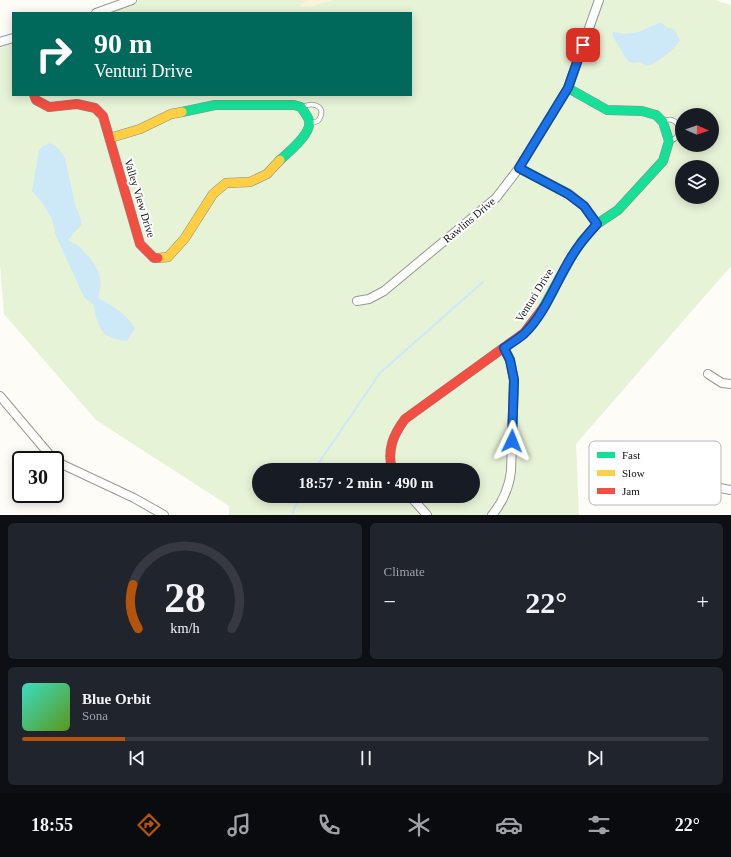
<!DOCTYPE html>
<meta charset="utf-8">
<style>
:root{--surface:#171b24;--page:#20242c;--text:#f1f3f6;--muted:#9ea1a6;--line:#363941;--accent:#b45309}
body{margin:0;font-family:Georgia,serif;background:var(--page);color:var(--text);height:100vh;display:flex;flex-direction:column;font-size:15px;white-space:nowrap}
*{box-sizing:border-box;margin:0}
p{font-size:13px;color:var(--muted)}
.icon{flex:none;width:22px;height:22px;fill:none;stroke:currentColor;stroke-width:2;stroke-linecap:round;stroke-linejoin:round}
.map{position:relative;height:515px;overflow:hidden}
.drawer{display:flex;flex-direction:column;gap:8px;padding:8px;background:#0d0f14;flex:1}
.drawer>*{flex:none}
.guide{position:absolute;left:12px;top:12px;width:400px;height:84px;border-radius:0px;box-shadow:0 2px 10px #0003;background:#00695c;color:#fff;overflow:hidden}
.needle{width:26px;rotate:92deg}
.buttons{position:absolute;left:675px;top:108px;display:grid;gap:8px}
.buttons a{display:grid;place-items:center;width:44px;height:44px;border-radius:50%;background:var(--surface);box-shadow:0 2px 10px #0003;font-size:20px}
.speed{position:absolute;left:12px;top:451px;display:flex;gap:8px;font-size:20px;font-weight:700;text-align:center}
.speed>*{display:grid;place-content:center;width:52px;height:52px;border-radius:50%;background:var(--surface);box-shadow:0 2px 10px #0003;line-height:1}
.speed .limit{border:2px solid #111;border-radius:6px;background:#fff;color:#111}
.pin{position:absolute;display:grid;place-items:center;width:34px;height:34px;color:#fff;margin:-17px;border-radius:8px;box-shadow:0 2px 6px #0006}
.me{position:absolute;width:44px;margin:-22px;rotate:2deg;stroke-linejoin:round;filter:drop-shadow(0 0 3px #0008)}
.turn{display:flex;align-items:center;gap:14px;height:84px;padding:0 16px;font-size:18px}
.turn .icon{width:52px;height:52px;stroke-width:2.5}
.turn b{display:block;font-size:28px;line-height:34px}
.big{font-size:30px;font-weight:800;line-height:1.1}
.drawer .widget{flex:1;display:flex;flex-direction:column;justify-content:center;gap:6px;min-width:0;padding:0 14px;border-radius:6px;background:var(--page)}
.drawer .dial{align-items:center;gap:0}
.dial svg{height:104px;overflow:visible;fill:none;stroke:var(--line);stroke-width:7;stroke-linecap:round;text-anchor:middle}
.dial text{fill:var(--text);stroke:none}
.song{display:flex;align-items:center;gap:12px}
.cover{width:48px;height:48px;border-radius:6px;background:linear-gradient(135deg,hsl(170 70% 55%),hsl(90 70% 35%))}
.played{height:4px;border-radius:2px;background:linear-gradient(90deg,var(--accent) 15%,var(--line) 15%)}
.keys{display:flex;justify-content:space-around;direction:ltr}
.heat{display:flex;justify-content:space-between;align-items:center;font-size:22px;direction:ltr}
.drawer .tiles{flex:1;display:grid;gap:8px;grid-template-columns:1fr 1fr}
.widget:last-child{grid-column:span 2}
.trip{position:absolute;left:252px;top:463px;width:228px;height:40px;border-radius:20px;background:var(--surface);box-shadow:0 2px 10px #0003;font-weight:800;line-height:40px;text-align:center}
.menu{display:flex;height:64px;justify-content:space-around;align-items:center;background:#090b0e;color:var(--muted)}
.menu .icon{width:28px;height:28px}
.menu .active{color:var(--accent)}
.menu b{font-size:18px;color:var(--text)}
.map>svg:first-child{display:block}
.green{fill:#e7f3d7;fill-rule:evenodd}
.sand{fill:#fcf4d9}
.water{fill:#cde8f7}
.lines{fill:none;stroke-linecap:round;stroke-linejoin:round}
.stream{stroke:#cde8f7;stroke-width:2}
.lane-casing{stroke:#979795;stroke-width:5.5}
.street-casing{stroke:#979795;stroke-width:10}
.fast-casing{stroke:#8e8d8b;stroke-width:10}
.slow-casing{stroke:#8e8d8b;stroke-width:10}
.jam-casing{stroke:#8e8d8b;stroke-width:10}
.lane{stroke:#fffffe;stroke-width:4}
.street{stroke:#fffffe;stroke-width:8}
.fast{stroke:#16e098;stroke-width:9}
.slow{stroke:#ffcf43;stroke-width:9}
.jam{stroke:#f24e42;stroke-width:9}
.route-casing{stroke:#114b97;stroke-width:10}
.route{stroke:#1a73e8;stroke-width:7}
.labels{text-anchor:middle;dominant-baseline:central;stroke-width:4;stroke-linejoin:round;paint-order:stroke}
.street-label{font-size:11px;fill:#111;stroke:#fff}
.key{fill:#fff;stroke:#b8b8b8;stroke-width:1}
.key-label{font-size:11px;fill:#111}
</style>
<div class="map">
<svg width="731" height="515" viewBox="0 0 731 515">
<rect width="100%" height="100%" fill="#fdfcf7"/>
<path class="green" d="M139,0H715L731,5V266L576,444L579,515H229V506L96,420L4,314L0,264V48L13,43V95H411V13H104ZM682,115H712V145H682ZM682,167H712V197H682ZM259,470H473V496H259Z"/>
<path class="sand" d="M312,0H332L310,7H301L300,4L306,1Z"/>
<path class="water" d="M661,22L667,28L674,29L680,40C676,49 656,64 646,66L640,62L632,63L628,61L613,37V32L626,34L639,32Z
M50,143L58,148L65,158L75,204L81,219V225L68,240C72,244 75,243 79,246C81,248 83,251 85,253C99,267 104,279 98,298C113,305 126,314 135,328L127,341C120,340 111,339 105,334C98,327 95,315 94,305L84,297L56,236L52,219L41,201L32,191L39,150L43,146Z"/>
<g class="lines">
<path class="stream" d="M314,470L380,373L483,282
M292,515L299,496"/>
<g class="lane-casing">
<path id="lane" d="M302,107C314,101 328,107 318,121L309,124
M663,122C677,112 687,136 670,141"/>
</g>
<g class="street-casing">
<path id="street" d="M96,13L132,0
M0,42L13,38
M519,168L569,194L584,206L597,224
M357,301L369,299L384,291L496,198L519,168L568,88L599,0
M708,374L722,383L731,384
M0,396L54,460
M630 464a10 10 0 1 1 20 0a10 10 0 1 1-20 0Z
M55,461L134,498L164,515
M651,464L667,467L720,488L731,490
M410,496L427,515
M492,515C503,502 509,488 511,471L514,380L510,360L504,348"/>
</g>
<g class="fast-casing">
<path id="fast" d="M182,112L215,105H294L301,107C303,111 308,116 309,121C312,133 289,152 280,160
M543,308L572,256L582,241L597,224L618,210L663,161L669,141L663,122L656,115L642,111L607,110L568,88"/>
</g>
<g class="slow-casing">
<path id="slow" d="M110,138L140,129L171,114L182,112
M158,258L168,257L185,238L213,194L226,183L250,182L267,174L280,160"/>
</g>
<g class="jam-casing">
<path id="jam" d="M34,95L36,100L49,107L77,104L95,108L103,116L140,244L154,258H158
M392,470C387,450 393,435 405,419L524,333L543,308"/>
</g>
<use href="#lane" class="lane"/>
<use href="#street" class="street"/>
<use href="#fast" class="fast"/>
<use href="#slow" class="slow"/>
<use href="#jam" class="jam"/>
</g>
<g class="lines">
<g class="route-casing">
<path id="route" d="M512,441L514,380L510,360L504,348C510,344 518,339 524,334C546,313 556,281 572,256C579,244 588,234 597,224L584,206L568,194L519,168L568,88L583,45"/>
</g>
<use href="#route" class="route"/>
</g>
<g class="labels">
<g class="street-label">
<text transform="translate(140 198) rotate(73)">Valley View Drive</text>
<text transform="translate(469 220) rotate(-40)">Rawlins Drive</text>
<text transform="translate(534 295) rotate(-58)">Venturi Drive</text>
</g>
</g>
<rect x="589" y="441" width="132" height="64" rx="6" class="key"/>
<rect x="597" y="452" width="18" height="6" fill="#16e098"/>
<rect x="597" y="470" width="18" height="6" fill="#ffcf43"/>
<rect x="597" y="488" width="18" height="6" fill="#f24e42"/>
<g class="key-label">
<text x="622" y="459">Fast</text>
<text x="622" y="477">Slow</text>
<text x="622" y="495">Jam</text>
</g>
</svg>
<div class="buttons">
<a><svg class="needle" viewBox="-14 -14 28 28"><path d="M0-13l5 13h-10z" fill="#e53935"/><path d="M0 13l5-13h-10z" fill="#9ea1a6"/></svg></a>
<a><svg class="icon" aria-label="layers" viewBox="0 0 24 24"><path d="M12 4l9 5-9 5-9-5zM3 14l9 5 9-5"/></svg></a>
</div>
<div class="speed"><div class="limit">30</div></div>
<div class="pin" style="left:583px;top:45px;background:#d93025"><svg class="icon" aria-label="arrive" viewBox="0 0 24 24"><path d="M6 21V4h12l-3 4 3 4H6"/></svg></div>
<svg class="me" style="left:512px;top:441px" viewBox="-20 -20 40 40"><path d="M0-17L14 15 0 8-14 15z" fill="#1a73e8" stroke="#fff" stroke-width="4"/></svg>
<div class="trip">18:57 · 2 min · 490 m</div>
<div class="guide">
<div class="turn"><svg class="icon" aria-label="right" viewBox="0 0 24 24"><path d="M7 20v-9h11M14 6l5 5-5 5"/></svg><div><b>90 m</b>Venturi Drive</div></div>
</div>
</div>
<section class="drawer">
<div class="tiles">
<div class="widget dial"><svg viewBox="0 0 100 80">
<path d="M14 69A42 42 0 1 1 86 69"/>
<path d="M14 69A42 42 0 0 1 10 35" stroke="#b45309"/>
<text x="50" y="56" font-size="32" font-weight="700">28</text>
<text x="50" y="72" font-size="11">km/h</text>
</svg></div>
<div class="widget"><p>Climate</p>
<div class="heat"><a>−</a><b class="big">22°</b><a>+</a></div>
</div>
<div class="widget">
<div class="song"><i class="cover"></i><div><b>Blue Orbit</b><p>Sona</p></div></div>
<div class="played"></div>
<div class="keys"><svg class="icon" aria-label="previous" viewBox="0 0 24 24"><path d="M18 5L8 12l10 7zM5 5v14"/></svg><svg class="icon" aria-label="pause" viewBox="0 0 24 24"><path d="M8 5v14M16 5v14"/></svg><svg class="icon" aria-label="next" viewBox="0 0 24 24"><path d="M6 5l10 7-10 7zM19 5v14"/></svg></div>
</div>
</div>
</section>
<nav class="menu">
<b>18:55</b>
<svg class="icon active" aria-label="directions" viewBox="0 0 24 24"><path d="M12 3l9 9-9 9-9-9zM9 14v-3h6M13 9l2 2-2 2"/></svg>
<svg class="icon" aria-label="music" viewBox="0 0 24 24"><path d="M9 18V5l10-2v13"/><circle cx="6" cy="18" r="3"/><circle cx="16" cy="16" r="3"/></svg>
<svg class="icon" aria-label="phone" viewBox="0 0 24 24"><path d="M5 4h4l2 5-3 2q2 4 5 5l2-3 5 2v4C11 20 4 13 5 4z"/></svg>
<svg class="icon" aria-label="climate" viewBox="0 0 24 24"><path d="M12 3v18M4 7l16 10M4 17L20 7"/></svg>
<svg class="icon" aria-label="car" viewBox="0 0 24 24"><path d="M5 17H2v-5l4-1 3-4h7l3 4 3 1v5h-3M9 17h6M6 11h13"/><circle cx="7" cy="17" r="2"/><circle cx="17" cy="17" r="2"/></svg>
<svg class="icon" aria-label="filters" viewBox="0 0 24 24"><path d="M4 7h16M4 17h16"/><circle cx="9" cy="7" r="2"/><circle cx="15" cy="17" r="2"/></svg>
<b>22°</b>
</nav>
